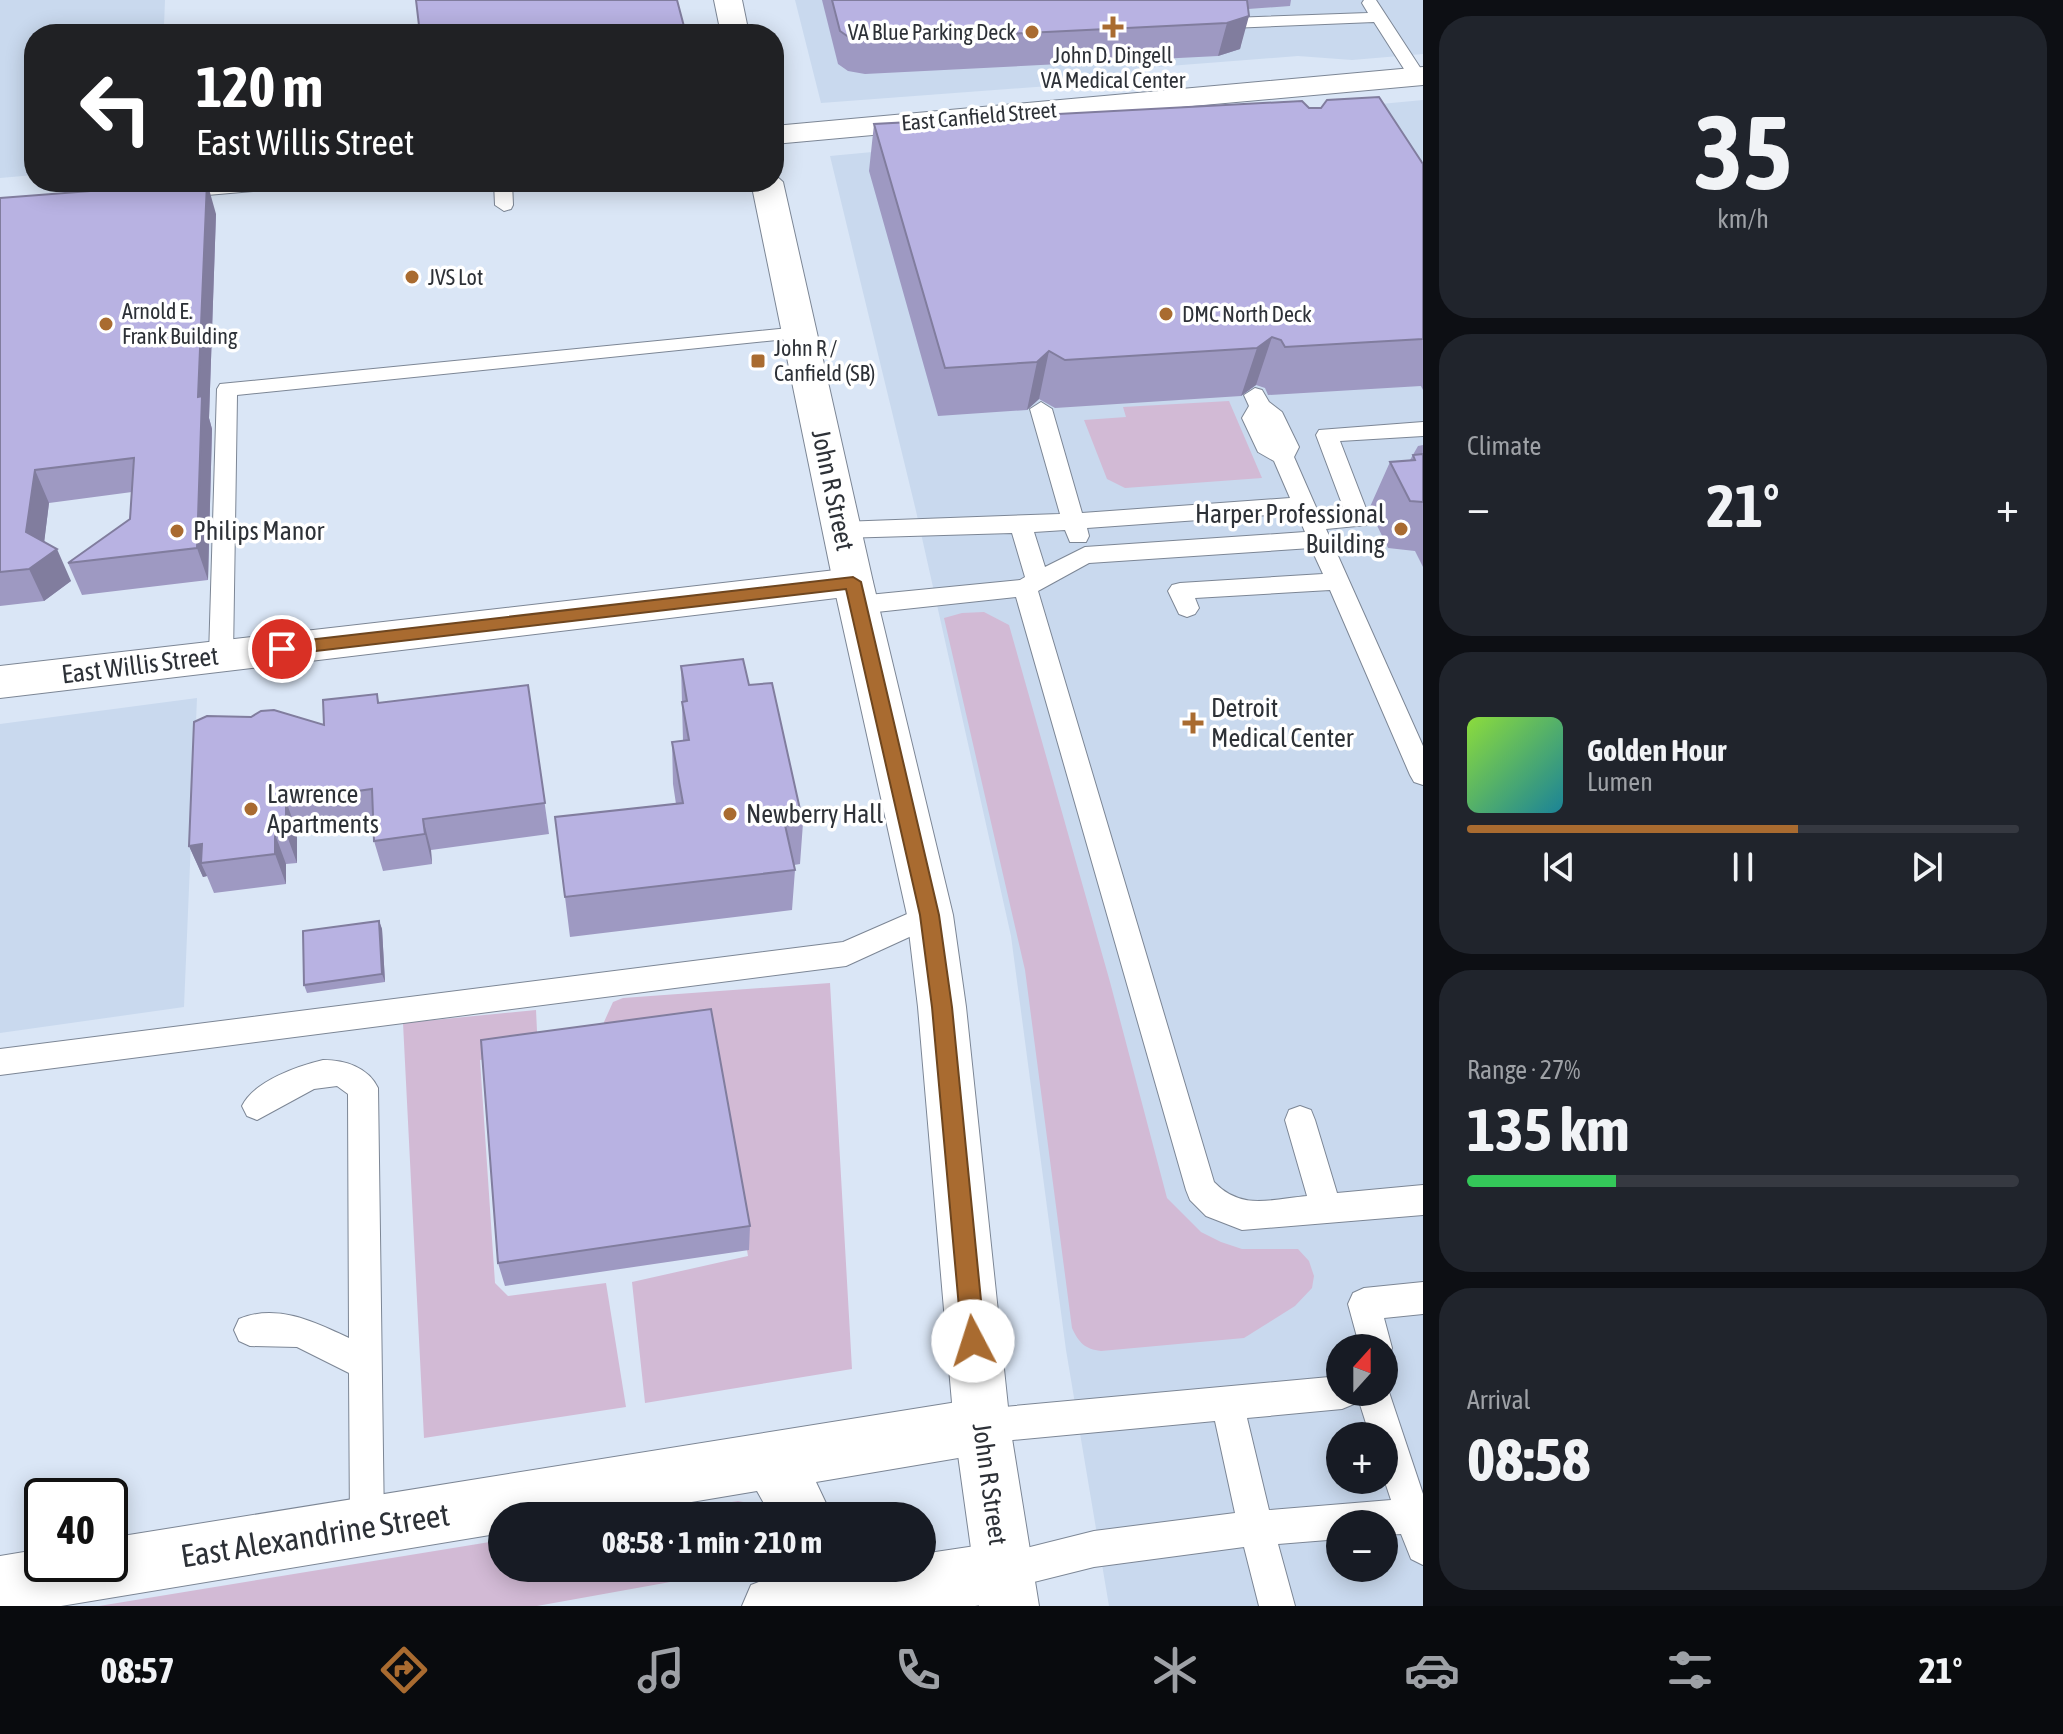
<!DOCTYPE html>
<meta charset="utf-8">
<style>
:root{--surface:#171b24;--page:#20242c;--text:#f1f3f6;--muted:#9ea1a6;--line:#363941;--accent:#a96b30}
body{margin:0;font-family:"Asap Condensed",sans-serif;background:var(--page);color:var(--text);height:100vh;display:flex;flex-direction:column;font-size:30px;white-space:nowrap}
*{box-sizing:border-box;margin:0}
p{font-size:26px;color:var(--muted)}
.icon{flex:none;width:44px;height:44px;fill:none;stroke:currentColor;stroke-width:2;stroke-linecap:round;stroke-linejoin:round}
.map{position:relative;flex:1;overflow:hidden}
.drawer{display:flex;flex-direction:column;gap:16px;padding:16px;background:#0d0f14;width:640px}
.drawer>*{flex:none}
.hud{position:absolute;left:24px;top:24px;width:760px;height:168px;border-radius:32px;box-shadow:0 4px 20px #0003;background:#202124;color:#fff;overflow:hidden}
.needle{width:52px;rotate:21deg}
.controls{position:absolute;left:1326px;top:1334px;display:grid;gap:16px}
.controls a{display:grid;place-items:center;width:72px;height:72px;border-radius:50%;background:var(--surface);box-shadow:0 4px 20px #0003;font-size:40px}
.speed{position:absolute;left:24px;top:1478px;display:flex;gap:16px;font-size:40px;font-weight:700;text-align:center}
.speed>*{display:grid;place-content:center;width:104px;height:104px;border-radius:50%;background:var(--surface);box-shadow:0 4px 20px #0003;line-height:1}
.speed .limit{border:4px solid #111;border-radius:12px;background:#fff;color:#111}
.pin{position:absolute;display:grid;place-items:center;width:68px;height:68px;color:#fff;margin:-34px;border:4px solid #fff;border-radius:50%;box-shadow:0 2px 8px #0007}
.me{position:absolute;width:88px;margin:-44px;rotate:355deg;stroke-linejoin:round;filter:drop-shadow(0 0 6px #0008)}
.turn{display:flex;align-items:center;gap:28px;height:168px;padding:0 40px;font-size:36px}
.turn .icon{width:104px;height:104px;stroke-width:2.5}
.turn b{display:block;font-size:56px;line-height:68px}
.big{font-size:60px;font-weight:700;line-height:1.1}
.drawer .widget{flex:1;display:flex;flex-direction:column;justify-content:center;gap:12px;min-width:0;padding:0 28px;border-radius:32px;background:var(--page)}
.drawer .dial{align-items:center;gap:0}
.dial b{font-size:104px;line-height:1}
.song{display:flex;align-items:center;gap:24px}
.cover{width:96px;height:96px;border-radius:12px;background:linear-gradient(135deg,hsl(90 70% 55%),hsl(190 70% 35%))}
.played{height:8px;border-radius:4px;background:linear-gradient(90deg,var(--accent) 60%,var(--line) 60%)}
.keys{display:flex;justify-content:space-around;direction:ltr}
.heat{display:flex;justify-content:space-between;align-items:center;font-size:44px;direction:ltr}
.charge{height:12px;border-radius:6px;background:linear-gradient(90deg,#34c759 27%,var(--line) 0)}
.trip{position:absolute;left:488px;top:1502px;width:448px;height:80px;border-radius:40px;background:var(--surface);box-shadow:0 4px 20px #0003;font-weight:700;line-height:80px;text-align:center}
.tabs{display:flex;height:128px;justify-content:space-around;align-items:center;background:#090b0e;color:var(--muted)}
.tabs .icon{width:56px;height:56px}
.tabs .selected{color:var(--accent)}
.tabs b{font-size:36px;color:var(--text)}
main{display:flex;flex:1;min-height:0}
.map>svg:first-child{display:block}
.built{fill:#c9d9ee;fill-rule:evenodd}
.green{fill:#d2bad5}
.lines{fill:none;stroke-linecap:round;stroke-linejoin:round}
.service-casing{stroke:#7c8695;stroke-width:2}
.minor-casing{stroke:#7c8695;stroke-width:2}
.tertiary-casing{stroke:#7c8695;stroke-width:2}
.service{fill:#fff;fill-rule:evenodd}
.minor{fill:#fff;fill-rule:evenodd}
.tertiary{fill:#fff;fill-rule:evenodd}
.wall{fill:#9e99c2}
.shaded-wall{fill:#817d9e}
.building{fill:#b8b2e2;stroke:#817d9e;stroke-width:2}
.route{fill:#a96b30;stroke:#6e461f;stroke-width:2}
.poi-dot{fill:#a96b30;stroke:#fff;stroke-width:3}
.labels{text-anchor:middle;dominant-baseline:central;stroke-width:7;stroke-linejoin:round;paint-order:stroke}
.far-poi-label{font-size:22px;fill:#2d3137;stroke:#fff;text-anchor:start}
.far-street-label{font-size:22px;fill:#2d3137;stroke:#fff}
.street-label{font-size:26px;fill:#2d3137;stroke:#fff}
.poi-label{font-size:26px;fill:#2d3137;stroke:#fff;text-anchor:start}
.near-street-label{font-size:32px;fill:#2d3137;stroke:#fff}
</style>
<main>
<div class="map">
<svg width="1423" height="1606" viewBox="0 0 1423 1606">
<rect width="100%" height="100%" fill="#dae6f6"/>
<path class="built" d="M0,0H165L164,26L109,30L108,34H34V175L0,178Z
M795,0H1423V54L1352,60L1298,56L1156,67L1115,81L821,103Z
M1423,100V1606H1109L1066,1350L1011,936L916,511L830,156ZM1340,1348H1384V1392H1340ZM1340,1436H1384V1480H1340ZM1340,1524H1384V1568H1340Z
M197,698L184,1007L0,1033V724Z"/>
<path class="green" d="M1229,401L1262,478L1125,488L1107,479L1084,420L1126,417L1123,407Z
M984,612L1009,625L1110,982L1167,1198L1201,1232L1221,1242L1242,1249H1298L1309,1261L1314,1276L1312,1288L1295,1306L1244,1338L1101,1351C1085,1349 1079,1343 1072,1328L1025,970L944,618L962,613Z
M830,983L852,1369L645,1403L632,1282L748,1256L709,1028L604,1029V1022L613,1002L623,998Z
M536,1010L538,1052L480,1060L495,1283L508,1296L606,1283L626,1407L424,1438L403,1023Z
M738,1501L749,1503L767,1516H647Z
M502,1540V1568H748L537,1606H99Z"/>
<g class="lines">
<g class="service-casing">
<path id="service" d="M1364,0H1376L1423,72V80H1411L1374,22L1231,28L1223,23L1231,18L1368,13L1362,3Z
M494,182H512L513,205L511,209L504,211L495,205Z
M799,327L809,333L806,337L237,395L233,656L230,662L221,665L212,662L209,656L217,389L220,384Z
M1255,388L1262,390L1269,402L1282,412L1299,447L1294,457L1319,514L1345,512L1316,435L1319,430L1423,422V436L1340,441L1370,519L1367,525L1326,529L1423,746V785L1414,782L1410,775L1330,590L1195,598L1199,608L1195,614L1187,617L1179,614L1168,591L1172,585L1180,583L1323,574L1311,548L1089,563L1038,591L1214,1182C1241,1211 1272,1199 1307,1196L1285,1120L1289,1110L1300,1106L1311,1110L1315,1120L1337,1193L1423,1185V1215L1242,1230L1206,1216L1190,1200L1186,1190L1016,597L858,614L850,611L846,605L850,599L858,596L1020,580L1025,577L1012,533L841,538L833,536L830,530L833,524L841,522L1060,514L1030,409L1041,402L1052,409L1082,513L1290,498L1274,461L1258,452L1242,418L1249,406L1244,395ZM1297,513L1305,532L1085,547L1045,567L1034,532L1065,530L1070,542H1086L1089,536L1087,528Z
M930,904L940,907L944,915L940,923L846,966L0,1075V1049L843,942Z
M323,1060C345,1060 368,1067 378,1088L384,1526L379,1538L367,1543L355,1538L350,1526L349,1373L297,1347L250,1346L239,1341L234,1330L239,1319C277,1303 315,1322 349,1338L348,1094L337,1086L314,1089L257,1120L247,1116L242,1106C254,1081 298,1066 323,1060Z
M1423,1282V1314L1384,1318L1392,1348L1388,1360L1384,1361V1348H1360L1348,1304L1353,1293L1364,1288Z
M1340,1376V1392H1384L1385,1380L1423,1494V1565L1411,1559L1401,1534L1384,1535V1524H1340V1539L1278,1544L1295,1606H1259L1244,1547L1094,1567L1002,1590L990,1584L984,1572L990,1560L1002,1554L1094,1531L1235,1513L1215,1421L982,1443L970,1438L965,1426L970,1414L982,1409ZM1357,1395L1370,1436H1384V1479L1391,1500L1269,1510L1247,1418L1342,1409L1354,1404Z"/>
</g>
<g class="minor-casing">
<path id="minor" d="M1423,67V85L774,144V126Z
M148,182H269L264,189L253,191L150,200L139,198L134,191L139,184Z
M853,568L867,572L873,582L867,592L853,596L0,698V666Z
M982,1398L1002,1406L1010,1426L1002,1446L982,1454L816,1482L832,1516H771L757,1491L608,1516H502V1533L61,1606H0V1556L42,1549V1564H110V1538Z
M1002,1542L1023,1551L1032,1572L1023,1593L1002,1602L975,1606H742L751,1585C804,1562 865,1568 922,1568V1554Z"/>
</g>
<g class="tertiary-casing">
<path id="tertiary" d="M714,0H742L749,34H721Z
M774,174L783,182L873,582L953,915L966,1007L1010,1426L1039,1606H979L954,1426L918,1007L907,915L833,582L751,182H774Z"/>
</g>
<use href="#service" class="service"/>
<use href="#minor" class="minor"/>
<use href="#tertiary" class="tertiary"/>
</g>
<path class="wall" d="M822,0H1291L1290,6L1248,9L1240,49L1218,56L865,74L848,71L838,64Z
M1309,108L1423,164V390L1421,386L1268,395L1265,388L1256,385L1241,396L1055,408L1039,399L1027,410L938,416L869,171L874,124Z
M0,198L216,214L209,418L212,429L208,580L82,595L68,563L130,519L132,492L49,503L44,542L71,581L44,601L0,606Z
M1423,445V567L1415,551L1388,548L1369,509L1390,462L1410,460L1418,446Z
M681,666L749,685L803,823L800,864L794,865L795,870L792,910L570,937L555,817L676,804L673,784L672,742L683,741Z
M528,685L549,834L431,850L432,864L383,871L374,841L373,821L297,832V863L286,864V884L214,893L207,876L203,877L189,846L324,725L377,694L379,703Z
M379,921L382,929L385,982L307,993L304,985Z
M750,1226L749,1250L505,1286L498,1263Z"/>
<path class="shaded-wall" d="M1249,16L1240,49L1218,56L1227,23Z
M207,182L216,214L209,418L212,429L208,580L197,548L198,397Z
M1272,337L1256,385L1241,396L1257,348Z
M1049,351L1039,399L1027,410L1037,362Z
M35,470L49,503L42,560L57,549L71,581L44,601L29,569L26,532Z
M286,801L297,832V863L286,833Z
M423,819L431,850L432,864L425,834Z
M275,834L286,864V884L275,854Z
M202,844L201,863L207,876L203,877L189,846Z
M379,921L382,929L385,982L382,974Z"/>
<path class="building" d="M416,0H677L686,34H420Z
M832,0H1247L1249,16L1227,23L867,41L850,38L840,31Z
M1379,97L1423,164V339L1285,347L1281,340L1272,337L1257,348L1065,360L1049,351L1037,362L945,368L874,124L1302,101L1309,108H1321L1327,100Z
M207,182L198,397L202,396L197,548L68,563L130,519L134,458L35,470L26,532L57,549L29,569L0,572V198Z
M1423,454V502L1410,501L1390,462L1415,460L1413,455Z
M743,659L749,685L772,683L803,823L785,825L795,870L565,897L555,817L683,803L672,742L689,740L682,702L687,701L681,666Z
M528,685L545,803L423,819L425,834L374,841L372,789L286,801V833L275,834V854L201,863L202,844L189,846L194,722L207,716L251,717L261,711L274,710L324,725L323,700L377,694L378,703Z
M379,921L382,974L304,985L303,931Z
M711,1009L750,1226L498,1263L481,1040Z"/>
<path class="route" d="M853,577L861,582L939,915L952,1007L985,1341L981,1349L973,1352L965,1349L962,1341L932,1007L920,915L846,589L282,655L274,649L282,643Z"/>
<g class="poi-dot">
<path d="M1109 15h8v8h8v8h-8v8h-8v-8h-8v-8h8z"/>
<circle cx="1032" cy="32" r="8"/>
<circle cx="412" cy="277" r="8"/>
<circle cx="1166" cy="314" r="8"/>
<circle cx="106" cy="324" r="8"/>
<rect x="750" y="353" width="16" height="16" rx="4"/>
<circle cx="1401" cy="529" r="8"/>
<circle cx="177" cy="531" r="8"/>
<path d="M1189 711h8v8h8v8h-8v8h-8v-8h-8v-8h8z"/>
<circle cx="251" cy="809" r="8"/>
<circle cx="730" cy="814" r="8"/>
</g>
<g class="labels">
<g class="far-poi-label">
<text x="1016" y="32" text-anchor="end">VA Blue Parking Deck</text>
<text x="1113" y="55" text-anchor="middle">John D. Dingell<tspan x="1113" dy="25">VA Medical Center</tspan></text>
<text x="428" y="277">JVS Lot</text>
<text x="122" y="311">Arnold E.<tspan x="122" dy="25">Frank Building</tspan></text>
<text x="1182" y="314">DMC North Deck</text>
<text x="774" y="348">John R /<tspan x="774" dy="25">Canfield (SB)</tspan></text>
</g>
<g class="far-street-label">
<text transform="translate(979 116) rotate(-5)">East Canfield Street</text>
</g>
<g class="street-label">
<text transform="translate(833 490) rotate(78)">John R Street</text>
<text transform="translate(140 665) rotate(-7)">East Willis Street</text>
<text transform="translate(990 1484) rotate(82)">John R Street</text>
</g>
<g class="poi-label">
<text x="1385" y="514" text-anchor="end">Harper Professional<tspan x="1385" dy="30">Building</tspan></text>
<text x="193" y="531">Philips Manor</text>
<text x="1211" y="708">Detroit<tspan x="1211" dy="30">Medical Center</tspan></text>
<text x="267" y="794">Lawrence<tspan x="267" dy="30">Apartments</tspan></text>
<text x="746" y="814">Newberry Hall</text>
</g>
<g class="near-street-label">
<text transform="translate(315 1535) rotate(-9)">East Alexandrine Street</text>
</g>
</g>
</svg>
<div class="controls">
<a><svg class="needle" viewBox="-14 -14 28 28"><path d="M0-13l5 13h-10z" fill="#e53935"/><path d="M0 13l5-13h-10z" fill="#9ea1a6"/></svg></a>
<a>+</a>
<a>−</a>
</div>
<div class="speed"><div class="limit">40</div></div>
<div class="pin" style="left:282px;top:649px;background:#d93025"><svg class="icon" aria-label="arrive" viewBox="0 0 24 24"><path d="M6 21V4h12l-3 4 3 4H6"/></svg></div>
<svg class="me" style="left:973px;top:1341px" viewBox="-20 -20 40 40"><circle r="19" fill="#fff"/><path d="M0-13L10 11 0 6-10 11z" fill="#a96b30"/></svg>
<div class="trip">08:58 · 1 min · 210 m</div>
<div class="hud">
<div class="turn"><svg class="icon" aria-label="left" viewBox="0 0 24 24"><path d="M17 20v-9H6M10 6l-5 5 5 5"/></svg><div><b>120 m</b>East Willis Street</div></div>
</div>
</div>
<section class="drawer">
<div class="widget dial"><b>35</b><p>km/h</p></div>
<div class="widget"><p>Climate</p>
<div class="heat"><a>−</a><b class="big">21°</b><a>+</a></div>
</div>
<div class="widget">
<div class="song"><i class="cover"></i><div><b>Golden Hour</b><p>Lumen</p></div></div>
<div class="played"></div>
<div class="keys"><svg class="icon" aria-label="previous" viewBox="0 0 24 24"><path d="M18 5L8 12l10 7zM5 5v14"/></svg><svg class="icon" aria-label="pause" viewBox="0 0 24 24"><path d="M8 5v14M16 5v14"/></svg><svg class="icon" aria-label="next" viewBox="0 0 24 24"><path d="M6 5l10 7-10 7zM19 5v14"/></svg></div>
</div>
<div class="widget"><p>Range · 27%</p><b class="big">135 km</b><div class="charge"></div></div>
<div class="widget"><p>Arrival</p><b class="big">08:58</b></div>
</section>
</main>
<nav class="tabs">
<b>08:57</b>
<svg class="icon selected" aria-label="directions" viewBox="0 0 24 24"><path d="M12 3l9 9-9 9-9-9zM9 14v-3h6M13 9l2 2-2 2"/></svg>
<svg class="icon" aria-label="music" viewBox="0 0 24 24"><path d="M9 18V5l10-2v13"/><circle cx="6" cy="18" r="3"/><circle cx="16" cy="16" r="3"/></svg>
<svg class="icon" aria-label="phone" viewBox="0 0 24 24"><path d="M5 4h4l2 5-3 2q2 4 5 5l2-3 5 2v4C11 20 4 13 5 4z"/></svg>
<svg class="icon" aria-label="climate" viewBox="0 0 24 24"><path d="M12 3v18M4 7l16 10M4 17L20 7"/></svg>
<svg class="icon" aria-label="car" viewBox="0 0 24 24"><path d="M5 17H2v-5l4-1 3-4h7l3 4 3 1v5h-3M9 17h6M6 11h13"/><circle cx="7" cy="17" r="2"/><circle cx="17" cy="17" r="2"/></svg>
<svg class="icon" aria-label="filters" viewBox="0 0 24 24"><path d="M4 7h16M4 17h16"/><circle cx="9" cy="7" r="2"/><circle cx="15" cy="17" r="2"/></svg>
<b>21°</b>
</nav>
